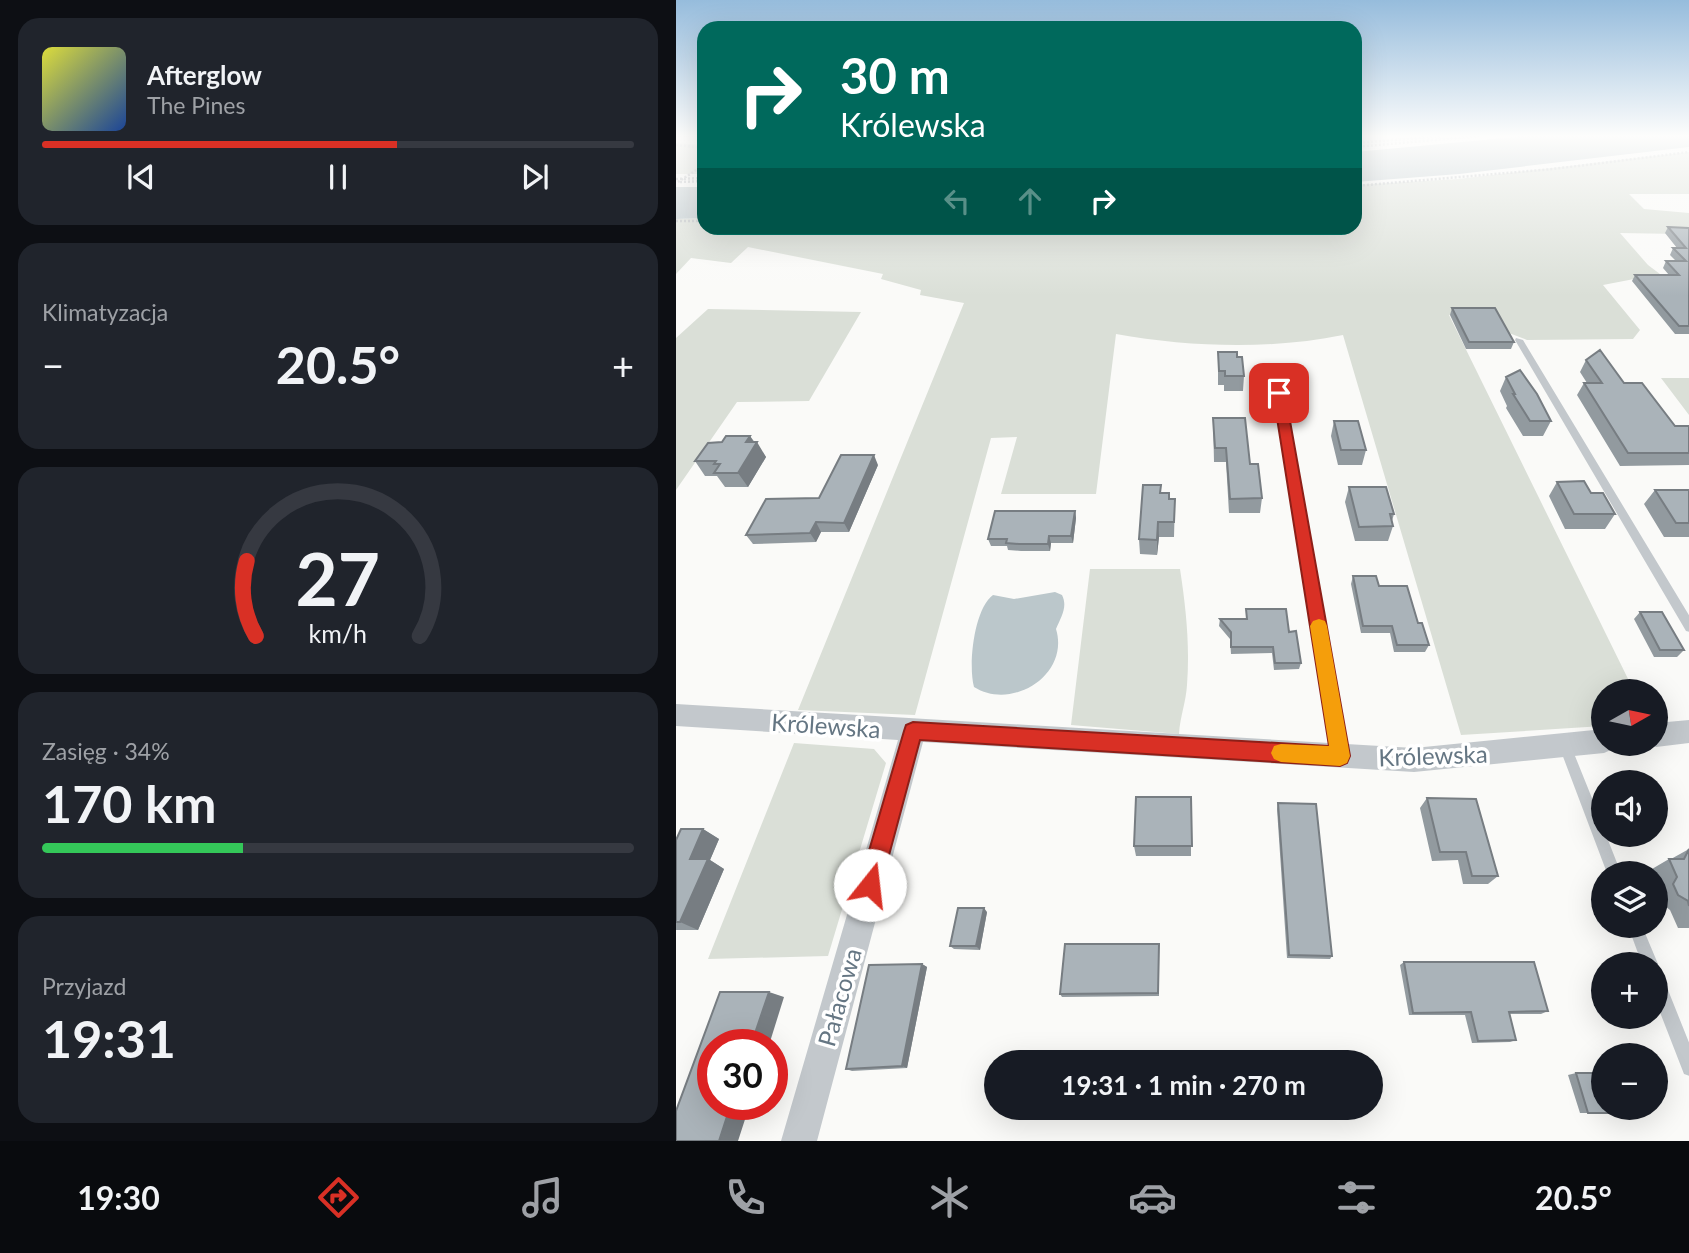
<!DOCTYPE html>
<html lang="pl">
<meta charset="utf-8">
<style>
:root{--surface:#171b24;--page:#20242c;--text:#f1f3f6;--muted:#9ea1a6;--line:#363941;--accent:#d93025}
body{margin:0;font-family:Lato,sans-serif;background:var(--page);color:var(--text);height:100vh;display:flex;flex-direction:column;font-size:26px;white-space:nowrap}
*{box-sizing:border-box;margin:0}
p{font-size:23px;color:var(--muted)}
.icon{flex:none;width:38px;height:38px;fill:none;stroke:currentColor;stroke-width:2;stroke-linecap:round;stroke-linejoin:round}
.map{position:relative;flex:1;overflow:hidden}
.panel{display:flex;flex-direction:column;gap:18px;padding:18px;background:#0d0f14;width:676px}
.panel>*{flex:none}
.guide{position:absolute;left:21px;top:21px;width:665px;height:214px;border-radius:21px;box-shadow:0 7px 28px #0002;background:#00695c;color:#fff;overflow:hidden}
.needle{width:46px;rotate:81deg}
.tools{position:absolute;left:915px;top:679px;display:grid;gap:14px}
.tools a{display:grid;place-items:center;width:77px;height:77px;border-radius:50%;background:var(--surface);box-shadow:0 7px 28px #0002;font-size:35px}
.speed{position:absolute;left:21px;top:1029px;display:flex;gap:14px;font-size:35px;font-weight:700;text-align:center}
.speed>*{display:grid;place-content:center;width:91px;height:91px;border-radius:50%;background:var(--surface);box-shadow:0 7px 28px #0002;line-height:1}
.speed .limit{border:10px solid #d22;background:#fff;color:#111}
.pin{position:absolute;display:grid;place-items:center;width:60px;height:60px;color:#fff;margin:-30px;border-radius:14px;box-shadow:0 4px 10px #0006}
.me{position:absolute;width:77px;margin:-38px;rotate:16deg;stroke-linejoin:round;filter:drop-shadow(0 0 5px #0008)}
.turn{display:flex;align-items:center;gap:24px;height:147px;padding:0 28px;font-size:32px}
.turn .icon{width:91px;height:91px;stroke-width:2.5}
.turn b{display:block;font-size:49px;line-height:60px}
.lanes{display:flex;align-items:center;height:66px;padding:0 28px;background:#0003;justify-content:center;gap:35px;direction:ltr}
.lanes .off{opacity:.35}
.big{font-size:52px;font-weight:700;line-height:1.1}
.panel .widget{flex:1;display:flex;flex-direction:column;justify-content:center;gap:10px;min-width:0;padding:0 24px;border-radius:21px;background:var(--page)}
.panel .dial{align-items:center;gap:0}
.dial svg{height:182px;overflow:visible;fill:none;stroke:var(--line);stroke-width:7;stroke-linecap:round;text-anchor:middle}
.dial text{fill:var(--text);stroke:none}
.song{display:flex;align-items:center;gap:21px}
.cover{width:84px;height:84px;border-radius:10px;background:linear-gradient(135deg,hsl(60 70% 55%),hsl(220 70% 35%))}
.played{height:7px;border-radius:4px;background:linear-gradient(90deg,var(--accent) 60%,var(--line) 60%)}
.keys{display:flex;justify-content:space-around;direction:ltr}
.heat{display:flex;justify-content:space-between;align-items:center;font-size:38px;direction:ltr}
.charge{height:10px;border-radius:5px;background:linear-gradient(90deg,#34c759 34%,var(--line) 0)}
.trip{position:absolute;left:308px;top:1050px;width:399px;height:70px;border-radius:35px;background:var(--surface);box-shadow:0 7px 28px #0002;font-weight:700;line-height:70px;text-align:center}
.tab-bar{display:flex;height:112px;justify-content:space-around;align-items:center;background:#090b0e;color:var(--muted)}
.tab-bar .icon{width:49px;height:49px}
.tab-bar .selected{color:var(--accent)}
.tab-bar b{font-size:32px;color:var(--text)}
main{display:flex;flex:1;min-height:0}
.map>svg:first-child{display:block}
.green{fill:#dadfd7}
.water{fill:#bbc7cb}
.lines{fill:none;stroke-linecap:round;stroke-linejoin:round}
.path{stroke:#bbbfc2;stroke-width:2.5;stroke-dasharray:2 2;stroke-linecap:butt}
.lane{fill:#c3c8cc;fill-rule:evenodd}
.street{fill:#c3c8cc;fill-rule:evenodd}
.wall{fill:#929a9f}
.shaded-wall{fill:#777d82}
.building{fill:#aab3b9;stroke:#777d82;stroke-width:2}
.route{fill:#d93025;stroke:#8d1f18;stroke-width:2}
.slow{fill:#f59e0b}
.labels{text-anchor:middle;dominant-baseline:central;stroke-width:7;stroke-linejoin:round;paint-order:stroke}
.near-street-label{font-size:24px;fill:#657683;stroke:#fff}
</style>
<main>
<section class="panel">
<div class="widget">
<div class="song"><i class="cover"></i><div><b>Afterglow</b><p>The Pines</p></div></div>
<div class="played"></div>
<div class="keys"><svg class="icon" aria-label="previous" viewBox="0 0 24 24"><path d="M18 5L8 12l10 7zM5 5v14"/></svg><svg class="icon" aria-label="pause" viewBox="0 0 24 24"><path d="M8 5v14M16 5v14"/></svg><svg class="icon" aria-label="next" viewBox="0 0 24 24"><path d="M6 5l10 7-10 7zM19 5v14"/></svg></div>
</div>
<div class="widget"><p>Klimatyzacja</p>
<div class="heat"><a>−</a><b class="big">20.5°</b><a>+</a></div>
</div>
<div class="widget dial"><svg viewBox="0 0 100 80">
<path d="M14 69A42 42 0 1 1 86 69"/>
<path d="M14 69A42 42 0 0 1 10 36" stroke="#d93025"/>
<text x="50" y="56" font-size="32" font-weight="700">27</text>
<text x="50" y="72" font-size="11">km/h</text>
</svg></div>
<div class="widget"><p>Zasięg · 34%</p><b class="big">170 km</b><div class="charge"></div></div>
<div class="widget"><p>Przyjazd</p><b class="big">19:31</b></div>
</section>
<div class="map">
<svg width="1014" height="1141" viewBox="0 0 1014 1141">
<rect width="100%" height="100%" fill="#fafaf8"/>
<path class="green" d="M0,143L28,145V174H0Z
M1013,152V194H953L968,209L1014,213L1013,231L1002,234L944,233L972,265L984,274L927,285L964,330L957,339L851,340L833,333L817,307L773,315L958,691H928L927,726L785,735L667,335C594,350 513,347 440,334L420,494H325L341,437L315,438L239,715L122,710L288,303L244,295L245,290L205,279L207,274L72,247L55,263L15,258L0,274V219L28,218V228H679V185L782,179Z
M32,309L185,312L133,401L61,402L0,490V338Z
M985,378H1013V415Z
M414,569H504C510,608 514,646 511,685C510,702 504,717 503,734L395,725Z
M118,743L198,749L210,763L152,956L32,959Z"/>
<path class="water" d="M851,136H1013V147L783,174L679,182V152Z
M0,187H28V218L0,219Z
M379,592L386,595C392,607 385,617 380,629C394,675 336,711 298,687C292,665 298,609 317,595L338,599Z"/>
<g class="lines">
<path class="path" d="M679,143L769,136
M0,145L28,148
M679,147L803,136
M0,179L28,178
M2,182L28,165
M4,182L28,181
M679,186L877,169L1014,152
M0,221H28"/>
<path class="lane" d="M840,338L847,340L1014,617V632L1010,631L839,340Z
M600,390H603L607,392L670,756L669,760L664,762L659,760L658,756L599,392Z
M889,740L894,742L895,746L928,828V835H930L945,873H931L883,746L884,742Z
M952,926H966L982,964L980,968V964H966Z
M980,973L986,975L1014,1045V1076L1008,1074L980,1002Z"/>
<path class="street" d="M0,704L738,748L928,729V744H939L937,749L928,753L738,772L247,742L141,1141H105L222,740L0,726Z
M1014,720V743L980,747L972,744H980V723Z"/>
</g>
<path class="wall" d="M0,136H28V137H0Z
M992,227L1013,228V334H999L956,281L959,275H993L987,268L990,261H1000L994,255L997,248H1001L989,233Z
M776,308L838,342L835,349H790L774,315Z
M542,352L561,357L568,376L567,391H548V385H542Z
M910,360L948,383L999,426H1013V465L944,466L901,395L908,383H911L904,372Z
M830,377L875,421L867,436H847L830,408L831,406L824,391Z
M537,418L574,464L586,498L584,513H553L550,462H538Z
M658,421L690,450L686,465H662L655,436Z
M74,436L90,457L72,487H49L41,476H29L19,461L46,442Z
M202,465L173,532H145L140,542L77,544L70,535L143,498Z
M881,482L915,493L939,514L929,529H889L873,496Z
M485,485V493L493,499H499L498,537H483L481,555L464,554L463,539Z
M673,487L718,514L716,521L717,526L712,541H679L669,502Z
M979,490H1013V537H988L968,504Z
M399,511L400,518L397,543H375L374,551H345L332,550L331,546H315L312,539Z
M677,576L703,586L742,623L753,645L749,652H718L714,633H685L675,584Z
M570,609L613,632L625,663L623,669L598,670L596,653L555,654L554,639L543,626L544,619H570Z
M964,612L1008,650L1001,657H978L958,619Z
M515,797V856H460L458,846Z
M751,798L822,876L812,884H787L782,860L756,861L744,808Z
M602,803L656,956L654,959L611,958L601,809Z
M27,829L43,839L34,860L48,869L22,930H0V840Z
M1013,849V928H1002L994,910L985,903L981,893L984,886L980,877V873H978L976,869L993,859H995Z
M311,912L304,950L278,949L274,946Z
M483,947V996L386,997L384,994Z
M728,962L872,1011L865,1014H833L840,1040L834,1042L796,1043L789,1015H733L724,965Z
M246,964L251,967L231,1068L176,1071L170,1069Z
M900,1073L959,1113H904L892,1075Z"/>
<path class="shaded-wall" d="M74,436L79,444L81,442L90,457L72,487L62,473L70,442Z
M198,455L202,465L173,532L168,523Z
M399,511L400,518L397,543L395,536Z
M140,522L145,532L140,542L134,533Z
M482,522L483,537L481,555V540Z
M373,536L375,543L374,551L372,544Z
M27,829L43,839L34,860L48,869L22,930L4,922L14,859Z
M308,908L311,912L304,950L300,946Z
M246,964L251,967L231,1068L226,1066Z
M93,992L108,997L93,1045H75Z
M55,1104H74L62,1141H43Z"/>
<path class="building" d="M992,227L1013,228V326H1003L959,275H1003L990,261H1010L997,248H1010Z
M776,308H819L838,342H793Z
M924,350L948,383H966L999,426H1013V453H952L908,383H926L910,360Z
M542,352H561V357H566L568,376H549V371H543Z
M844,370L861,394L875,421H854L837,394H839L830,377Z
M537,418H569L574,464H582L586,498L554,499L550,448H539Z
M658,421H682L690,450H665Z
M50,436H74L70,442H81L62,473H38L44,464H38L40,461H19L32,443L46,442Z
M165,455H198L168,523L140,522L134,533L70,535L90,499L143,498Z
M908,481L915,493H927L939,514H898L881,482Z
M467,485H485L484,493H493V499H499L498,522H482L481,540L463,539Z
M673,487H710L718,514H714L717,526L683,527Z
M979,490H1013V523H1000Z
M319,511H399L395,536H373L372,544H343L330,543L331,539H312Z
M677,576H700L703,586H731L742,623H746L753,645H721L716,626H687Z
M570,609H610L613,632L620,631L625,663H599L597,647H555V632L544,619H571Z
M964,612H986L1008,650H984Z
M460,797H515L516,846H458Z
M751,798L800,799L822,876H796L790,852H764Z
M602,803L640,804L656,956L613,955Z
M5,829H27L14,859H32L4,922H0V840Z
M1013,849V906L1012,901L1002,895L997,884L1001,877L993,859H1008Z
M282,908H308L300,946H274Z
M389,944H483L482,993L384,994Z
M728,962H858L872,1011L833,1012L840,1040L802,1041L795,1012L737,1013Z
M246,964L226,1066L170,1069L193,965Z
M44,992H93L75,1045H37V1104H55L43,1141H0V1111Z
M900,1073H928V1108H957L959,1113H912Z"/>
<linearGradient id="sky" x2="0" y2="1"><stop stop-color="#96bcdc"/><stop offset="0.46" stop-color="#fdfdfc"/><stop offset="1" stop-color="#fdfdfc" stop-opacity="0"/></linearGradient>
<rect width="1014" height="296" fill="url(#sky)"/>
<path class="route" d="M603,389L609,393L674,756L671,763L664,766L244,740L205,885L202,892L194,896L186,892L183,885L228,731L230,725L237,722L653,746L597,393Z"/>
<path class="slow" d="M643,619L649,621L651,626L674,756L671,763L664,766L605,762L598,759L595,753L598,746L605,744L653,746L634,626L637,621Z"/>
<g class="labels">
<g class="near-street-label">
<text transform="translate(150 725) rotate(4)">Królewska</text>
<text transform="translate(757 755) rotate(-2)">Królewska</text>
<text transform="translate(163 997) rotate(-74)">Pałacowa</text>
</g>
</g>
</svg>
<div class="tools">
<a><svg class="needle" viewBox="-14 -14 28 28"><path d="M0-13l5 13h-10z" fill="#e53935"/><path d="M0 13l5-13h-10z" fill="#9ea1a6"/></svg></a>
<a><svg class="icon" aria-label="sound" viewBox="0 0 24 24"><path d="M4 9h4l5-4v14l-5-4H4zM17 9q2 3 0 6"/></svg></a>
<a><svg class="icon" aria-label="layers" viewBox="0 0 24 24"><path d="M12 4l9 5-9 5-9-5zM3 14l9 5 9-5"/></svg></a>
<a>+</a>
<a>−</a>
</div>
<div class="speed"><div class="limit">30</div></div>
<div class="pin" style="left:603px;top:393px;background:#d93025"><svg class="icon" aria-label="arrive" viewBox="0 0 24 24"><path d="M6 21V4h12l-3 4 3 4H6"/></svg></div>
<svg class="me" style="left:194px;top:885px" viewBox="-20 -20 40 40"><circle r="19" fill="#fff"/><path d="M0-13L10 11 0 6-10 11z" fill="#d93025"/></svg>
<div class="trip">19:31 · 1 min · 270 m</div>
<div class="guide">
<div class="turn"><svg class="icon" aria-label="right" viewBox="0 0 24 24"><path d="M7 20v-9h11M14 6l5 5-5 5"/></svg><div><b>30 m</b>Królewska</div></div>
<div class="lanes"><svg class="icon off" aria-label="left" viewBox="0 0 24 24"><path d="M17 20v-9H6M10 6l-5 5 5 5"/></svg><svg class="icon off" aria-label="ahead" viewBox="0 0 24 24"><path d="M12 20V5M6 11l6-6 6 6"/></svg><svg class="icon" aria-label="right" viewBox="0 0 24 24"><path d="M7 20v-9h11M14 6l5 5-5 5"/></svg></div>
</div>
</div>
</main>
<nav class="tab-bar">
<b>19:30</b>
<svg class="icon selected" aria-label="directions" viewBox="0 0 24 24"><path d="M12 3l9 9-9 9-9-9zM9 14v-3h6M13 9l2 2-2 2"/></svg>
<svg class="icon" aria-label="music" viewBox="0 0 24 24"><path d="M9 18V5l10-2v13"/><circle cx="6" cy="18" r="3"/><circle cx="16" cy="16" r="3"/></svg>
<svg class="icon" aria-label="phone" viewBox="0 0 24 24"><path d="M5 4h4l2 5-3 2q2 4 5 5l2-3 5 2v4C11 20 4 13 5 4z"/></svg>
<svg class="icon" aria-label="climate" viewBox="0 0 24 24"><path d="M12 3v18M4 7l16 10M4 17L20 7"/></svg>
<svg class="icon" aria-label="car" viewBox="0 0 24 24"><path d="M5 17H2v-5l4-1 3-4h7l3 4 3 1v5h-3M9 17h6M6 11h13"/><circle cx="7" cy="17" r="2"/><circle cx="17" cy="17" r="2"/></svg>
<svg class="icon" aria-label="filters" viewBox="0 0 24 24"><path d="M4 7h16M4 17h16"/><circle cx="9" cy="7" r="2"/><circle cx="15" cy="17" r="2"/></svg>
<b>20.5°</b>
</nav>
